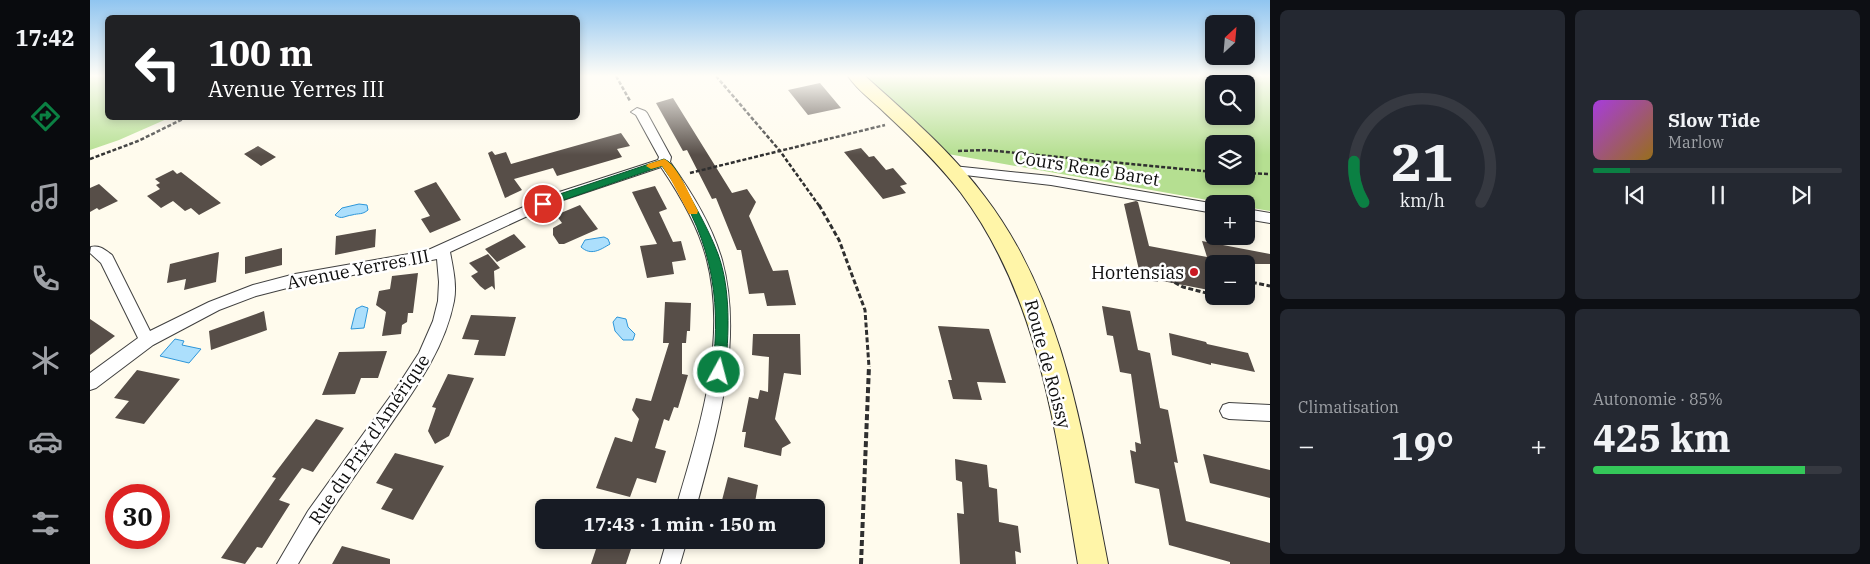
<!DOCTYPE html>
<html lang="fr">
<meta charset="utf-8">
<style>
:root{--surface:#171b24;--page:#242831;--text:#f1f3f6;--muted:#9ea1a6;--line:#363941;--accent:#0b8043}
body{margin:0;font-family:"IBM Plex Serif",serif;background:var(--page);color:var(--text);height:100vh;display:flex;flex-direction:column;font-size:19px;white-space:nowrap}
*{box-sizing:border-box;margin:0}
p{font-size:16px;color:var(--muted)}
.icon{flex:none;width:28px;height:28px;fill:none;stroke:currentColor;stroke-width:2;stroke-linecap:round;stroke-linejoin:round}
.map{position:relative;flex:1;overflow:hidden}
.side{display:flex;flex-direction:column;gap:10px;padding:10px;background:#0d0f14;width:600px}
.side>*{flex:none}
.hud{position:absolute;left:15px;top:15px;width:475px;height:105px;border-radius:8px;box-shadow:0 2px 8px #0003;background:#202124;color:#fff;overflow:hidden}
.needle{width:32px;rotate:26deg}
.buttons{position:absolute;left:1115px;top:15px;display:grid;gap:10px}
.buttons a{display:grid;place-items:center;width:50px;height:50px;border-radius:8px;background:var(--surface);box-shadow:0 2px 8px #0003;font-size:25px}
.speed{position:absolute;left:15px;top:484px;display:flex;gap:10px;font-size:25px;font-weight:700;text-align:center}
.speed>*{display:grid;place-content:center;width:65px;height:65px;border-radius:50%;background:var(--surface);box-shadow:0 2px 8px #0003;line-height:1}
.speed .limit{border:8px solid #d22;background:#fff;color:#111}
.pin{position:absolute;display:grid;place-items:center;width:42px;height:42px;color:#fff;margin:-21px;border:2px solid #fff;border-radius:50%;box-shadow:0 1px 5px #0007}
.me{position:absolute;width:55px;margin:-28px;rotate:7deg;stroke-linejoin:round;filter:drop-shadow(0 0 4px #0008)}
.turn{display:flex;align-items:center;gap:18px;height:105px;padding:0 20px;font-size:22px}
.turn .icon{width:65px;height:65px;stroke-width:2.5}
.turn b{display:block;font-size:35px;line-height:42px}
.big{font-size:38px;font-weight:700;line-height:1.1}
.side .card{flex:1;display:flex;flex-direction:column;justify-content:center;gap:8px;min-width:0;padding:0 18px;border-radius:8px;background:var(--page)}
.side .dial{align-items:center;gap:0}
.dial svg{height:130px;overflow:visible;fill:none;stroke:var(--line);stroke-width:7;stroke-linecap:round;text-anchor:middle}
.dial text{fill:var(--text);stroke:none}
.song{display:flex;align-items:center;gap:15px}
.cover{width:60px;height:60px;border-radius:8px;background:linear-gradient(135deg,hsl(280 70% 55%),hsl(40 70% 35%))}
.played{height:5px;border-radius:2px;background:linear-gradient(90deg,var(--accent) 15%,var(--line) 15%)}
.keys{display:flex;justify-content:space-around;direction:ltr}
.heat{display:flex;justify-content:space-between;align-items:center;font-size:28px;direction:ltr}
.charge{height:8px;border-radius:4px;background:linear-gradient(90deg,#34c759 85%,var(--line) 0)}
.side .tiles{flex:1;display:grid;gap:10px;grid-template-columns:repeat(2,1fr)}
.trip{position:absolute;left:445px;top:499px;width:290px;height:50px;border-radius:8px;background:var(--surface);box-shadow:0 2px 8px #0003;font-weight:700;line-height:50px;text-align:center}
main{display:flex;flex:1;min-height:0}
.tab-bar{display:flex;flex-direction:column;width:90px;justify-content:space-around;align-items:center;background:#090b0e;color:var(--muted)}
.tab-bar .icon{width:35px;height:35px}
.tab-bar .on{color:var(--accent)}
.tab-bar b{font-size:22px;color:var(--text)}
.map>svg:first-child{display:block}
.forest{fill:#b5df91;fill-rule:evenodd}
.water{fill:#acdffc;stroke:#2d96d9}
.building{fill:#574e48}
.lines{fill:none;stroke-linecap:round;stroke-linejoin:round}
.minor-casing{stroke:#404040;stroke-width:2}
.secondary-casing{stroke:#2f2f2f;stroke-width:2}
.path-far2{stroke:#2f2f2f;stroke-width:2.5;stroke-dasharray:4 2;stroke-linecap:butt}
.path-far1{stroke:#2f2f2f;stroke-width:3;stroke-dasharray:5 2.5;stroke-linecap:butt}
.path{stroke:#2f2f2f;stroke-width:4;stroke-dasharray:6 3;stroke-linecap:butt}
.minor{fill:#fff;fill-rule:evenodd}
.secondary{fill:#fff5a8;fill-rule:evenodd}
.route{fill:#0b8043;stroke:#07532c}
.slow{fill:#f59e0b}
.poi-dot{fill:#c91922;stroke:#fff;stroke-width:2}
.labels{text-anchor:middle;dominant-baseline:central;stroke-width:5;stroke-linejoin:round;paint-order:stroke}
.street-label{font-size:18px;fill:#0d0d0d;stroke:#fff}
.poi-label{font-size:18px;fill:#0d0d0d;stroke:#fff;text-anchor:end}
</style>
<main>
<nav class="tab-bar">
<b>17:42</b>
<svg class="icon on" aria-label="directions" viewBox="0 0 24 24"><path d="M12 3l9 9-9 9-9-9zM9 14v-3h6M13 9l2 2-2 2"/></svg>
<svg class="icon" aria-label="music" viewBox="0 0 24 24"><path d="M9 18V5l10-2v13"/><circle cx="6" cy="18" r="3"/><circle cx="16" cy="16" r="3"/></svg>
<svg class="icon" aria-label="phone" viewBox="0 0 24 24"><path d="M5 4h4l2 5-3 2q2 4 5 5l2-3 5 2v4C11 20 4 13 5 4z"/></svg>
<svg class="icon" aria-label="climate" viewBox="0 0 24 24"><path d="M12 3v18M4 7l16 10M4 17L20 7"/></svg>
<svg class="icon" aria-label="car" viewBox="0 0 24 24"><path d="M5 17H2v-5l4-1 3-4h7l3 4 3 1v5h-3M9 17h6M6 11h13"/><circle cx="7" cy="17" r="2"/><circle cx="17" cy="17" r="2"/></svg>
<svg class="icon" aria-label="filters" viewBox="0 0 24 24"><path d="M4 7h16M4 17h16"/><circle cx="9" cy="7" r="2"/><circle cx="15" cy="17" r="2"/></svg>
</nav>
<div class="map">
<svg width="1180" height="564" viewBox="0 0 1180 564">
<rect width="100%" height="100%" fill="#fffbed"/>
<path class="forest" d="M0,76H17L18,118H79L29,140L0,150Z
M766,76H1180V211L1156,207V204H1140L847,152ZM1124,84H1156V116H1124ZM1124,144H1156V176H1124Z"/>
<path class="water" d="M269,204L277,205L278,210C272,215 269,213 262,215C254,216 252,220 245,215L252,208Z
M514,237L518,239L520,244C510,250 501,256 491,247L495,240Z
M272,306L278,308L274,328L261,329L266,309Z
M527,317L536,319L538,327L545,334L543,340H533L525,331L523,322Z
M85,339L94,341L92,345L111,349L99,363L70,356Z"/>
<path class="building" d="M730,83L751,108L718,115L698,90Z
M583,98L642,193L657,189L666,202L659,216L683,271L698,270L706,305L677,306L674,293L659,294L651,250H647L626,198L622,199L597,150L593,151L566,103Z
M531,133L540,146L527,149L532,157L467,176L463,168L424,179L432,190L415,198L398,153L402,151L405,155L416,152L421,164Z
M168,146L186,157L171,166L154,154Z
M771,148L779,157L784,156L796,170L803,168L817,184L810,186L816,193L793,199L754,152Z
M83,170L87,174L91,172L131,203L109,215L101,208L95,211L83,201L71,208L57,196L70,189L66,185L70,183L65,179Z
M346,182L371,220L340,233L331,219L340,216L324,191Z
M9,184L28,201L9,210L7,208L0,212V188Z
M565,186L577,209L569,212L583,242L591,241L596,260L582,262L584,274L557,278L550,246L567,244L542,192Z
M1046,201L1048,202L1059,246L1117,257L1112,241L1180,254V264H1124V291L1067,280L1068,282L1051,279L1034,204Z
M490,205L508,229L474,244H469L463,235V228L472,223L466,215Z
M286,229L285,247L245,255L246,236Z
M424,234L436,247L407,262L395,249Z
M192,248V265L155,274V257Z
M129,252L126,282L94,290L96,279L77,283L80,264Z
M398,254L410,268L404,271L405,290L402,286L395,290L390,286L381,276L388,272L379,263Z
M328,273L323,313H318L317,322L312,325L311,334L292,336L296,312L286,305L289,291L300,289L302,276Z
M575,302L601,303L600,331H597L596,343H592V374L598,375L588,408L584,407L579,421L574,419L565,448L576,451L566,483L547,478L540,497L506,488L525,437L542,442L549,419L542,410L546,398L561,401L579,343H573Z
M1012,306L1040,311L1048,350L1060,353L1070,408L1078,410L1088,463L1084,462L1096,521L1180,543V564H1140V562L1079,545L1069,489L1045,483L1040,450L1046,452L1045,442L1051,444L1041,374L1030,372L1023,336L1017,335Z
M174,311L177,330L121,350L119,331Z
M381,315L426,317L415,356L384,355L389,340L372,339Z
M0,319L25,336L0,355Z
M848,326L899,329L916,383L887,382L892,400L863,399L858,380H862Z
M1079,333L1116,342L1117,344L1158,353L1165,372L1121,363V365L1082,355Z
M663,334H710L711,375L694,373L685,419L701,443L692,448L691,456L654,447V445L656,432H652L659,397L668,399L670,390L678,392L679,357L662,355Z
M297,351L288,378H271L265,394L232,395L249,352Z
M47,370L90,379L54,424L25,418L39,401L24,398Z
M358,374L384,378L359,436L345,444L338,431L346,408L342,407Z
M226,419L254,428L223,472L212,468L189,500L200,504L172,548L167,547L155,564L131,558L186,478L182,477Z
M305,453L354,466L323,520L291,509L303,489L286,483Z
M1113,454L1180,470V498L1120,483Z
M865,459L897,465L899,487L907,489L909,522L928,526L931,553L925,551L926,564H870L867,513L874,514L872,482L866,480Z
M638,477L668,485L664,508H630Z
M509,540H544L536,564H501Z
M252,546L300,559V564H242Z"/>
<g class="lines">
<g class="minor-casing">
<path id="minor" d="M547,108L555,111L557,113L581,157L580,162C601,191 622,225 632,260C654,341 627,429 606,508H586C609,429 638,342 617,260C609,227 590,195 571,167L470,201L360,252C363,268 367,285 364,301C354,352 322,393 294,434C264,477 234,519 208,564H187L218,511L307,387L329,353L343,321L348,301L349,282L347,259L205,286L166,296L129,310L63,345L6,388L0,390V373L48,338L11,263L0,253L1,247C10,245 15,250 22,255L60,331L119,302L163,285L205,274L336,251L460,195L568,160L569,157L546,115L541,112Z
M863,166L961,176L1126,204H1124V213L961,185L858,173L857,170L858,167Z
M1156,209L1180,213V223L1156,219Z
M1139,403L1180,405V421L1139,419L1133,417L1130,411L1133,405Z
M577,540H597L590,564H570Z"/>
</g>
<g class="secondary-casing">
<path id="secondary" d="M758,76H775C817,114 861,151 895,197C975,302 993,438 1018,564H988C966,436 951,300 871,193C849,164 822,138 795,113C783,101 767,90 758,76Z"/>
</g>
<path class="path-far2" d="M526,76L540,101
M626,76L690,151L730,207
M271,118H290
M868,151L896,150L1124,172
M0,159L48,141L95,118
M600,173L795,125
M1156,173L1180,174"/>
<path class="path-far1" d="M729,205L749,240L775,310L779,367
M1156,278L1160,282L1180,286
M1078,279L1093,287L1124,295"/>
<path class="path" d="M771,564L779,366"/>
<use href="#minor" class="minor"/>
<use href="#secondary" class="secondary"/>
</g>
<linearGradient id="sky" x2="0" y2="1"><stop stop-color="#90c5f0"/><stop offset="0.49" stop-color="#fffdf7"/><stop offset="1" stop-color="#fffdf7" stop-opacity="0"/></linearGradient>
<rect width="1180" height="155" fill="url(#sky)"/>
<path class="route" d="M574,159C585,163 593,183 598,193C609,213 620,233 628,254C641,289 639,336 635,372L633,376L629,377L624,376L622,372C633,294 619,230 572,166L456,206H449L448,204L449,201Z"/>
<path class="slow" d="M574,159C587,164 601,198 608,211L607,214H599L580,178L572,166L561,169L556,166L558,164Z"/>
<circle class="poi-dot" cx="1104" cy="272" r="5"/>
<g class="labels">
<g class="street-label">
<text transform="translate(997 168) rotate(9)">Cours René Baret</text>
<text transform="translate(268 269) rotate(-11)">Avenue Yerres III</text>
<text transform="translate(958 364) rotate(75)">Route de Roissy</text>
<text transform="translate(279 439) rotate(-56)">Rue du Prix d'Amérique</text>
</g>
<g class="poi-label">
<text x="1094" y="272">Hortensias</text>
</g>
</g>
</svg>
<div class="buttons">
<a><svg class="needle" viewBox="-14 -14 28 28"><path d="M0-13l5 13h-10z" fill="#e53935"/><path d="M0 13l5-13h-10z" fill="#9ea1a6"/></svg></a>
<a><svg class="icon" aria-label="search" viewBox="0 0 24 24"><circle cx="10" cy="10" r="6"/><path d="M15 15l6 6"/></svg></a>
<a><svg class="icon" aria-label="layers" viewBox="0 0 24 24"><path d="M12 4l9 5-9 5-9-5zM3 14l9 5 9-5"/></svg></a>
<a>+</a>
<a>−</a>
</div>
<div class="speed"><div class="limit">30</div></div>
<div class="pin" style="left:453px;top:204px;background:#d93025"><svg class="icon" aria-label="arrive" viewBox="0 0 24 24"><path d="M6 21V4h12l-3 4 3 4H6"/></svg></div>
<svg class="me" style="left:629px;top:372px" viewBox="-20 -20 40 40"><circle r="17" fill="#0b8043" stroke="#fff" stroke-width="3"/><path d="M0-11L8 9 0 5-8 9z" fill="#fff"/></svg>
<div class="trip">17:43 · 1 min · 150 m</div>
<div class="hud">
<div class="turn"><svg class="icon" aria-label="left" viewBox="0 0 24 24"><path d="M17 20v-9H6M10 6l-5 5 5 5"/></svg><div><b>100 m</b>Avenue Yerres III</div></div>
</div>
</div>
<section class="side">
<div class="tiles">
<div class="card dial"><svg viewBox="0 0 100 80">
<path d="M14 69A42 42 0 1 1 86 69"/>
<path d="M14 69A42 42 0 0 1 8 44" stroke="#0b8043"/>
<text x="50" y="56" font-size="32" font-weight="700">21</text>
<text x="50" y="72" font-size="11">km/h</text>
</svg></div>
<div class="card">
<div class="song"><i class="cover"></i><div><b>Slow Tide</b><p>Marlow</p></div></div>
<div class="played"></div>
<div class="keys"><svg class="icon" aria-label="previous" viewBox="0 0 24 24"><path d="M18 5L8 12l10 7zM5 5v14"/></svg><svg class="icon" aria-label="pause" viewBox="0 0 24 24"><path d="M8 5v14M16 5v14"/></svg><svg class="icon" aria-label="next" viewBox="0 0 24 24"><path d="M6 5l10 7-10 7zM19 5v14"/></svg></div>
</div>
<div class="card"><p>Climatisation</p>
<div class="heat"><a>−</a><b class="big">19°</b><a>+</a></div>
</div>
<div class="card"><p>Autonomie · 85%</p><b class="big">425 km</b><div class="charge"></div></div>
</div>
</section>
</main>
